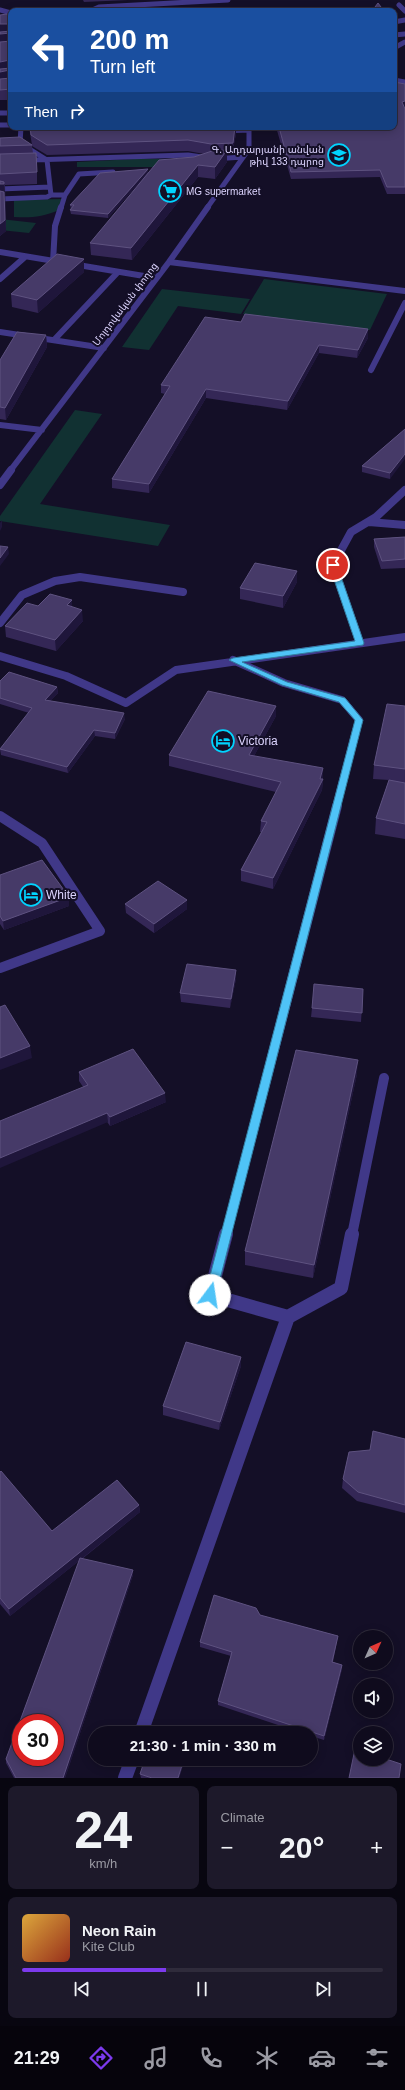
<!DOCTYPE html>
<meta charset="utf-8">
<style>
:root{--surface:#0f0b1d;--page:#1d192a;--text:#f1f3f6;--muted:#9b9ba4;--line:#2f2b3b;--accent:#7c3aed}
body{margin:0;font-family:Helvetica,"Noto Sans Armenian",sans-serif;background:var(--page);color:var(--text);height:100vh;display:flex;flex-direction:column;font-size:15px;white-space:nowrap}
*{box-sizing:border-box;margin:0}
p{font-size:13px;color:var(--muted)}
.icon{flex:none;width:22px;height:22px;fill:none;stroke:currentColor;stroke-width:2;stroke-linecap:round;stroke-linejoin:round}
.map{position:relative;height:1778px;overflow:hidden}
.sheet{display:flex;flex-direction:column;gap:8px;padding:8px;background:#080610;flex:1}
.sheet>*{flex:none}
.guide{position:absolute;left:8px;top:8px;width:389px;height:122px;border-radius:8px;box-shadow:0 2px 10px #0003,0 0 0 1px var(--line);background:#1a4fa0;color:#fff;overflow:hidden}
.needle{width:26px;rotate:45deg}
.tools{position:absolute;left:353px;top:1630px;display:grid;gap:8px}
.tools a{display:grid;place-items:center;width:40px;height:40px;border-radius:50%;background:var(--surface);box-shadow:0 2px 10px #0003,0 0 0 1px var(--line);font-size:20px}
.speed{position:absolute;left:12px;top:1714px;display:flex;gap:8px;font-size:20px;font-weight:700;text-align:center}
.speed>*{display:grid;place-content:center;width:52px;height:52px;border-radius:50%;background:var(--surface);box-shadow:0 2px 10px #0003,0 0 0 1px var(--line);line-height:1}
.speed .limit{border:6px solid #d22;background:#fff;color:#111}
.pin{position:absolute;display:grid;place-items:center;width:34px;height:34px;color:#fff;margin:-17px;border:2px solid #fff;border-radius:50%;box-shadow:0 1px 4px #0007}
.me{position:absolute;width:44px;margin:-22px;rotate:14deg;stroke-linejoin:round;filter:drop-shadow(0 0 3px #0008)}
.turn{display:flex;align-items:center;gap:14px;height:84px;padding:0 16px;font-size:18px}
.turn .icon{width:52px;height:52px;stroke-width:2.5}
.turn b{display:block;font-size:28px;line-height:34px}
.then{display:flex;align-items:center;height:38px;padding:0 16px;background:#0003;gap:8px;font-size:15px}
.big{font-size:30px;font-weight:700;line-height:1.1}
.sheet .widget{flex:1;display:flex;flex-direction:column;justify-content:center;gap:6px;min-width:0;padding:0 14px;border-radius:8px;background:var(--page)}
.sheet .dial{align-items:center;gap:0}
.dial b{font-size:52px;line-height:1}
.song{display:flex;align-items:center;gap:12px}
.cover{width:48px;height:48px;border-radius:6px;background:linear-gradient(135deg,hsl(40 70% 55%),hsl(10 70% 35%))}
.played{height:4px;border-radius:2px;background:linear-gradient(90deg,var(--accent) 40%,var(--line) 40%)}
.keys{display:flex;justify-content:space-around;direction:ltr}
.heat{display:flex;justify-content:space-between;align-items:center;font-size:22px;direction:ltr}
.sheet .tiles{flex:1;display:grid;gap:8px;grid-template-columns:1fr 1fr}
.widget:last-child{grid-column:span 2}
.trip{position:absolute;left:88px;top:1726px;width:230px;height:40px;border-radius:20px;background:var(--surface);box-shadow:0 2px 10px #0003,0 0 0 1px var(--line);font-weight:700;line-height:40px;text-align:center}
.menu{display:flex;height:64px;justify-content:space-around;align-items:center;background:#06040c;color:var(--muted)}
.menu .icon{width:28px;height:28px}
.menu .selected{color:var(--accent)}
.menu b{font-size:18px;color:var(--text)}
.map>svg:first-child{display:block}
.green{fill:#113132}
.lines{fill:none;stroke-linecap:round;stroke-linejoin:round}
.minor-far4{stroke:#403888;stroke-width:5}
.minor-far3{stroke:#403888;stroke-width:6}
.minor-far2{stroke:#403888;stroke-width:8}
.minor-far1{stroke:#403888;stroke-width:10}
.minor{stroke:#403888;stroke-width:14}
.wall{fill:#342756}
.shaded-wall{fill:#1f163b}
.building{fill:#463a68;stroke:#5e5280;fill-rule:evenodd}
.route{fill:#4fc3f7;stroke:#337fa1}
.labels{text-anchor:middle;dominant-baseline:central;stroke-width:4;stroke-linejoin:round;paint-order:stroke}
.far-poi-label{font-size:10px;fill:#ddd5ff;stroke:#140f27;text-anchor:end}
.far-street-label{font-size:10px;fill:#ddd5ff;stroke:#140f27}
.poi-label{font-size:12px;fill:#ddd5ff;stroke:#140f27;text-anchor:start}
</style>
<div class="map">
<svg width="405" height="1778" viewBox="0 0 405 1778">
<rect width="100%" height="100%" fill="#140f27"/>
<path class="green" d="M135,159H177L154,167H77V162Z
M62,199L59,210C42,217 32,218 14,217V200Z
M0,219L36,223L29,233L0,230Z
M264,279L387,294L370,330L243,314Z
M162,289L250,299L241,314L178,306L149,350L122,347Z
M75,410L102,414L40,504L170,525L158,546L0,521V516Z"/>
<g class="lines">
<path class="minor-far4" d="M399,5L405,11
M0,10L11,13
M90,11L99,7L228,0
M394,22L405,20
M394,35L405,34
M394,48L405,42
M394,80L405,82
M0,113H11
M0,125H11
M21,127L20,143L47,160L51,195H65L61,208
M223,131L249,130
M213,159L243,157
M0,161L188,155L209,158
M0,189L50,187
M65,195L79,174L113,172
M0,199L47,197L51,195
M207,208L249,149V127"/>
<path class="minor-far3" d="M0,252L156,278
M53,262L55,226L61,207
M169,262L405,291
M0,279L25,257
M0,332L104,348
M54,340L118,272
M371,370L405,303
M0,425L42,430
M10,471L169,262L208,207"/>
<path class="minor-far2" d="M0,485L11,470
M369,522L405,525
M0,623L22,595L55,581L80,577L183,592
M360,643L333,565L351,532L376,517L405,490
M0,656L66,676L126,703L176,670L405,637
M233,660L284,683L342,700L359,720L336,807"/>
<path class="minor-far1" d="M0,816L42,843L100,931L0,968
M226,1235L337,806
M352,1235L384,1078"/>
<path class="minor" d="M226,1234L210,1295L288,1317
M141,1733L288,1317L341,1288L352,1234
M125,1778L132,1759"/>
</g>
<path class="wall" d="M83,0H128L84,2Z
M0,15L11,22V100H0Z
M405,108V194H387L380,177L291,179L276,127H394Z
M29,127H236V134L232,154H227V162L215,179L198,177L132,260L91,255L90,243L194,157L204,154L188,151L47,155L32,146L33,153L37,164V184L5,185L6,231L0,236V138L32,145Z
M148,169V173L108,218L71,214L70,210L72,209H71L70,205Z
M84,259V272L38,313L12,307L11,294Z
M241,322L368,329V338L357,358L319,353L287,410L206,398L149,493L112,488V479L165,394L161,393V385Z
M46,335L47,347L6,420L0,419V360Z
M405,429L390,479L362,472V466Z
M405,537V568L381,569L374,547V539Z
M297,582L283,608L240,599V588Z
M38,606L72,607L83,621L56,651L6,637L5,626Z
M0,681L57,687L58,693L50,701L125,719L115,739L95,736L68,773L1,755L0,749L29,713L0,704Z
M276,706V716L254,756L323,779L322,790L273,889L241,881V870L262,832H260L261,821L276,792L169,766V755Z
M405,706V783L390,781L405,783V839L375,834L376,818L389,780L373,779L374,765Z
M0,875L69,897V906L4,930L0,924Z
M125,904L187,909L154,933L126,913Z
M236,970V979L230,1008L181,1002L180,993Z
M363,989L361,1022L311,1017L312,1008Z
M79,1072L166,1102L110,1126L79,1081Z
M357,1074L313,1278L245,1265V1251Z
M241,1366L219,1430L163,1415V1406Z
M405,1439V1513L357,1501L342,1488L343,1479L370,1450Z
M0,1472L52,1531L139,1505L140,1512L82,1559L133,1575L65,1778H14L6,1763V1759L80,1560L10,1616L0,1604Z
M260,1615L338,1636L333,1662L342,1665V1669L324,1740L311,1736V1733H302L218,1705V1701L231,1656L200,1647V1642Z
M145,1759H185L179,1778H141L140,1774Z"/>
<path class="shaded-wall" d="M0,24H11V43L0,44Z
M10,60L11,80L0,82V62Z
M405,101V107L402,109V102Z
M235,127H236V134L232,154L233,143Z
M227,150V162L215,179V167Z
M198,165V177L132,260L131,248Z
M148,169V173L108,218V214Z
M4,182L5,193V195L6,231L0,236V184Z
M84,259V272L38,313L37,300Z
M368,329V338L357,358L358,350Z
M46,335L47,347L6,420L5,408Z
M319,345V353L287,410L288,401Z
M206,389V398L149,493V484Z
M405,454V459L390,479V473Z
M2,520V527L0,531V523Z
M8,547L9,554L0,566V558Z
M297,571V582L283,608V596Z
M72,600V611L67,605Z
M82,610L83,621L56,651L55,640Z
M57,687L58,693L45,706V700Z
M276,706V716L249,765V755Z
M124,713L125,719L115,739V733Z
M94,730L95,736L68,773L67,767Z
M323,768V779L322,782L323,779L322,790L273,889V878L320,779Z
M69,897V906L4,930L3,921Z
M187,900V909L154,933V924Z
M236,970V979L230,1008L231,999Z
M30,1046L32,1058L0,1070V1058Z
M358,1060L357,1074L313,1278L314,1265Z
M165,1093L166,1102L110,1126V1117Z
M107,1113L108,1122L0,1168V1158Z
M241,1357V1366L219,1430L220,1422Z
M139,1505L140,1512L10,1616L9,1609Z
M133,1570V1575L65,1778H63Z
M342,1665V1669L324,1740V1736Z
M184,1759H185L179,1778H178Z"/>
<path class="building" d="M378,3L384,11H372Z
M7,14L11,22V24H0V15Z
M11,31V33L0,34V32Z
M11,41V61L10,60L0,62V42Z
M11,68V70H10L0,72V69Z
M11,78V89L0,90V79Z
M394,82L405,84V101L402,102L405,109V187H387L380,170L291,172L279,127H394Z
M30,127H76L78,128L120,127H235L233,143L211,144L188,140L47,145L31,135Z
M20,137L32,145L0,146V138Z
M227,150L215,167L198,165L131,248L90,243L159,160L194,157L212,151Z
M36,153L37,172L0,174V154Z
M148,169L108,214L70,210L74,205H70L100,173Z
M0,181L4,182V184H0Z
M0,191L4,192L5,220L0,224Z
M57,254L84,259L37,300L11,294Z
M245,314L368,329L358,350L319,345L288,401L206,389L149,484L112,479L170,386L161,385L205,317L241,322Z
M17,332L46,335L5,408L0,407V360Z
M405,429V454L390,473L362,466Z
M405,537V559L382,561L374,539Z
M0,546L8,547L0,558Z
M255,563L297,571L283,596L240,588Z
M50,594L72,600L67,605L82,610L55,640L5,626L27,603L38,606Z
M9,672L57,687L45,700L124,713L115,733L94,730L67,767L0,749L32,708L0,698V681Z
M208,691L276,706L249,755L323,768L320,779H323L273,878L241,870L267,822L261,821L281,782L169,755Z
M387,704L405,706V769L374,765Z
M389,780L405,783V824L376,818Z
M42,860L69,897L3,921L0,916V875Z
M158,881L187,900L154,924L125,904Z
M187,964L236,970L231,999L180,993Z
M314,984L363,989L362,1013L312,1008Z
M5,1005L30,1046L0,1058V1007Z
M133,1049L165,1093L110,1117L107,1113L0,1158V1121L88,1085L79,1072Z
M296,1050L358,1060L314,1265L245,1251Z
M186,1342L241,1357L220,1422L163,1406Z
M373,1431L405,1439V1505L358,1492L343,1479L349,1452L370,1450Z
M1,1471L52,1531L117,1480L139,1505L9,1609L0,1598V1472Z
M80,1558L133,1570L63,1778H16L6,1759ZM21,1723H55V1757H21Z
M214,1595L256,1608L260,1615L338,1636L332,1662L342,1665L324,1736L218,1701L232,1652L200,1642Z
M355,1749L360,1750V1759H386L401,1764L399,1778H349Z
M145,1759H184L178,1778H152L140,1774Z"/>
<path class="route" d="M331,563L337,565L364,643L363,645L242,662L287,682L345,698L363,720L216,1295L214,1299H206L205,1295L355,720L339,702L282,685L229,660L233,658L355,641L329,565Z"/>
<defs>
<g id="school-ring" transform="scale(1.15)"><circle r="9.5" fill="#140f27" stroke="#01d4ff" stroke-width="1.5"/><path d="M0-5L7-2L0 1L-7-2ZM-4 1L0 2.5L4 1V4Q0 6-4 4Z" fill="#01d4ff"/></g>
<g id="supermarket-ring" transform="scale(1.15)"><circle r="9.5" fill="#140f27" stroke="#01d4ff" stroke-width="1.5"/><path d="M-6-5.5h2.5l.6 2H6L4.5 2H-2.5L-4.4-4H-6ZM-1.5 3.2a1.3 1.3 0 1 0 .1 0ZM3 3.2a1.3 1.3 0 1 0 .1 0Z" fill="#01d4ff"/></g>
<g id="hotel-ring" transform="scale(1.15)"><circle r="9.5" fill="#140f27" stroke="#01d4ff" stroke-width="1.5"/><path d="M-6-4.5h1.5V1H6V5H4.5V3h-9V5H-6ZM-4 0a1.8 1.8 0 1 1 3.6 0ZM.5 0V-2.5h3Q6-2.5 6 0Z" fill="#01d4ff"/></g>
</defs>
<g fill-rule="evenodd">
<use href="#school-ring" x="339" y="155"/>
<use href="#supermarket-ring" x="170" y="191"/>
<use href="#hotel-ring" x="223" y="741"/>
<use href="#hotel-ring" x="31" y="895"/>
</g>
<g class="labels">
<g class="far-poi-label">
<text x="324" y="149">Գ. Ադդարյանի անվան<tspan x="324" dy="12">թիվ 133 դպրոց</tspan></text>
<text x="186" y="191" text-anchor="start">MG supermarket</text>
</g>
<g class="far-street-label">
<text transform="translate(125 304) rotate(-53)">Մոլդովական փողոց</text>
</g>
<g class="poi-label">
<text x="238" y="741">Victoria</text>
<text x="46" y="895">White</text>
</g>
</g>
</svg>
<div class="tools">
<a><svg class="needle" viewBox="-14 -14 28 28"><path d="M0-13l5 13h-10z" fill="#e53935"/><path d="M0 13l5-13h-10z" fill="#9b9ba4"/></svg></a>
<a><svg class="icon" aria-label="sound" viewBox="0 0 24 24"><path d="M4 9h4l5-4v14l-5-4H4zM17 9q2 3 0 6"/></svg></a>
<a><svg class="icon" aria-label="layers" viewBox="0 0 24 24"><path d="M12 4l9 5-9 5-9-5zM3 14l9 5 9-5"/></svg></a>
</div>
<div class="speed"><div class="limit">30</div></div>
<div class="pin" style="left:333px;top:565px;background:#d93025"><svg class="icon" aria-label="arrive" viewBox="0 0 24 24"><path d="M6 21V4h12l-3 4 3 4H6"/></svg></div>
<svg class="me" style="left:210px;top:1295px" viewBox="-20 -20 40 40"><circle r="19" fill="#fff"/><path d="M0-13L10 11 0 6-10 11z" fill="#4fc3f7"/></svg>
<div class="trip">21:30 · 1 min · 330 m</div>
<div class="guide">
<div class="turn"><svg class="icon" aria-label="left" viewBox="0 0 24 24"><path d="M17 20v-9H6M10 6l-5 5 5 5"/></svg><div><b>200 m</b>Turn left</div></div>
<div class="then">Then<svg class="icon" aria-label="right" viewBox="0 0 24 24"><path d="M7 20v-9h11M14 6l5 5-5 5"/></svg></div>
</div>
</div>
<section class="sheet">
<div class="tiles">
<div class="widget dial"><b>24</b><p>km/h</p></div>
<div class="widget"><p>Climate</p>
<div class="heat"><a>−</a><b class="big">20°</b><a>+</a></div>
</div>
<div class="widget">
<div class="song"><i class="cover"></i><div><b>Neon Rain</b><p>Kite Club</p></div></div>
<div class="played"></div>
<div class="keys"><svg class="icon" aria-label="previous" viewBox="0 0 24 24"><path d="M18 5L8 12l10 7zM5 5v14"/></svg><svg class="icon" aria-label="pause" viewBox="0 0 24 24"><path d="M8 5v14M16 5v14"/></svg><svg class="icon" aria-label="next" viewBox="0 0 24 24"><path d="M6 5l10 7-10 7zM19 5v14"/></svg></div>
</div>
</div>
</section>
<nav class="menu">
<b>21:29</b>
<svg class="icon selected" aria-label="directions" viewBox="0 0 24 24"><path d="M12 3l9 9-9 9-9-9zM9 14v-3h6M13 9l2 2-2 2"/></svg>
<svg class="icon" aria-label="music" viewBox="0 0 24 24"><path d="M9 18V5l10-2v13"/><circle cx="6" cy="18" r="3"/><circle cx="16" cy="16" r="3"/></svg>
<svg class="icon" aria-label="phone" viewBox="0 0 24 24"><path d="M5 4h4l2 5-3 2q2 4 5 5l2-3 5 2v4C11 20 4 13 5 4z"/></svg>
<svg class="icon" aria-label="climate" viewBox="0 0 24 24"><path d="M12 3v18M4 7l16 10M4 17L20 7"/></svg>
<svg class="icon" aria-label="car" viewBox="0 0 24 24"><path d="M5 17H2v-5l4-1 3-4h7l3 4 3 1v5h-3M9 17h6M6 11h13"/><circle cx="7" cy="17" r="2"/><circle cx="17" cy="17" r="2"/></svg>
<svg class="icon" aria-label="filters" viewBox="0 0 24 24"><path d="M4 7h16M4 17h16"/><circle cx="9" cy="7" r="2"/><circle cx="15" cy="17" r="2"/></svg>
</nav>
